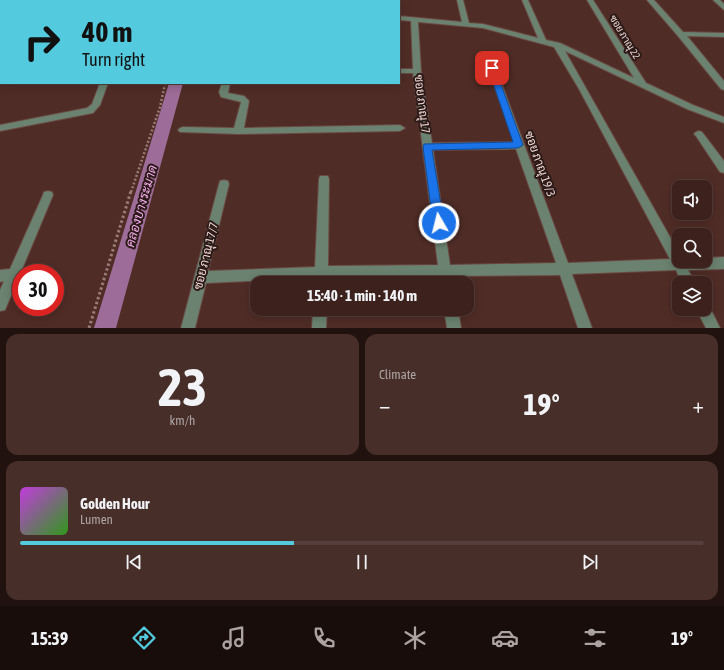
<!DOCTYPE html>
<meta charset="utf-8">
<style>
:root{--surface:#3c211c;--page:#472e29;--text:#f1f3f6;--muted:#aca3a3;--line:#553e3b;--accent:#54cade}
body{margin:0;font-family:"Asap Condensed",Sarabun,sans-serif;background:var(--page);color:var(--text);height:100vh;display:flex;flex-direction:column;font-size:15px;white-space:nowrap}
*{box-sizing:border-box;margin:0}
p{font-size:13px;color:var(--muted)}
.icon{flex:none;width:22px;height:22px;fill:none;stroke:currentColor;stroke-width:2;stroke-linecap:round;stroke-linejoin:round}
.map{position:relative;height:328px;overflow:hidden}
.panel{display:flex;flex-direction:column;gap:6px;padding:6px;background:#21120f;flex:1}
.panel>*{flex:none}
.guide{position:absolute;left:0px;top:0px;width:400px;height:84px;box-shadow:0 2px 10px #0003,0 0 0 1px var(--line);background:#54cade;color:#111;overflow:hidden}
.tools{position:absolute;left:672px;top:180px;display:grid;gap:8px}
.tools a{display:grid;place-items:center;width:40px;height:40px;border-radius:8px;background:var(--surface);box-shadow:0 2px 10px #0003,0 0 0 1px var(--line);font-size:20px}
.speed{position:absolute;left:12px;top:264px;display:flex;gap:8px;font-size:20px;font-weight:700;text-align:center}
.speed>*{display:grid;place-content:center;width:52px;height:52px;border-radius:50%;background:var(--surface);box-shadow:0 2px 10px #0003,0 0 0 1px var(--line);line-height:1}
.speed .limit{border:6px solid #d22;background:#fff;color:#111}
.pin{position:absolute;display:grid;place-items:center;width:34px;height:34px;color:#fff;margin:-17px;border-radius:8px;box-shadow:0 2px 6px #0006}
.me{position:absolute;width:44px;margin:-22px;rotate:352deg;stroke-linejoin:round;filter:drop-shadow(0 0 3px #0008)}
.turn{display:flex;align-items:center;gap:14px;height:84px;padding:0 16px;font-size:18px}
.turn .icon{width:52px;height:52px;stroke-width:2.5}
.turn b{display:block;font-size:28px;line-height:34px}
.big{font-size:30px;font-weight:700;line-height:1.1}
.panel .card{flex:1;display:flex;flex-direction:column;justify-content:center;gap:6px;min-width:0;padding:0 14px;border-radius:12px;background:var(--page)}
.panel .dial{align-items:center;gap:0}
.dial b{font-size:52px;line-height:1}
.song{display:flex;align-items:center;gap:12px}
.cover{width:48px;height:48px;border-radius:6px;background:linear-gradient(135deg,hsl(290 70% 55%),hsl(110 70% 35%))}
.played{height:4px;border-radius:2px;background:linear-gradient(90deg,var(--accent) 40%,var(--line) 40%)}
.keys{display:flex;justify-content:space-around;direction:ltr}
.heat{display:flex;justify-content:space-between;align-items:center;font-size:22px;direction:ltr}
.panel .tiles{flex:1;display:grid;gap:6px;grid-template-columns:1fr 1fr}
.card:last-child{grid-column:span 2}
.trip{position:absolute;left:250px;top:276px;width:224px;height:40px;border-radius:12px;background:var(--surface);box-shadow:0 2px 10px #0003,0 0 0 1px var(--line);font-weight:700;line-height:40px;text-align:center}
.menu{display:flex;height:64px;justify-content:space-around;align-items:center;background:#180d0b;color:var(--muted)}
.menu .icon{width:28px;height:28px}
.menu .selected{color:var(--accent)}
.menu b{font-size:18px;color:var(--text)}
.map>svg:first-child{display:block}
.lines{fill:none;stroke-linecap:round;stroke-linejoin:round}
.canal{fill:#9e6c98;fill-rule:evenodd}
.minor-casing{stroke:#6a4842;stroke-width:2}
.path-far2{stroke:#9a7c77;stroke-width:2;stroke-dasharray:1.5 1.5;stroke-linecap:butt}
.path-far1{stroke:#9a7c77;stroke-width:2.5;stroke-dasharray:2 2;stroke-linecap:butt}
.path{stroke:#9a7c77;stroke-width:3;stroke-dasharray:2.5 2.5;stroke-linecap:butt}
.minor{fill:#6a826f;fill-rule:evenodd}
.route{fill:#1a73e8;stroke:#114b97}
.labels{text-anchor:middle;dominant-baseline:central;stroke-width:4;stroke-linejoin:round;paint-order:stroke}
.far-street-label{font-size:10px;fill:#f1d9d5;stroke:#2b1a17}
.street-label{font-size:12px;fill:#f1d9d5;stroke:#2b1a17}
.water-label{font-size:13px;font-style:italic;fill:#f3abeb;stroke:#2b1a17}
</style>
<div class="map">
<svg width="724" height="328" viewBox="0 0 724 328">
<rect width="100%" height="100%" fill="#502c26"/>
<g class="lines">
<path class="canal" d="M193,0H204L193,1Z
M169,83H183L116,328H94Z"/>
<g class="minor-casing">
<path id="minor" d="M27,0H34L27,1Z
M106,0H113L106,1Z
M457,0H463L469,23L483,24L538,38L522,0H528L546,40L560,43L634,78L587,0H593L646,83L693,105L724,117V123L687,109L565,51L679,253V261H705V258L724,257V269L688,270L695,283H682L676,270L572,274L592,328H578L560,275L452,276L453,283H441L440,276L327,278V283H315V278L206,283L195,328H181L219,184L220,181L224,180L228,181L229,184L208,271L315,267L319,179L320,176H328L329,179L328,266L438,265L413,73H399V69H413L411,21L399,20V16L462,22ZM418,22L483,28L554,47L579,89L670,259L568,263L495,66H492L488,68L514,142L432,143L421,71ZM516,149L556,263L450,265L433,150Z
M647,0H654L683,32L724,33V37L687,36L724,81V90L721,89L678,36Z
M713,0H720L724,4V10Z
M100,83H108L100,105L93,113L0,131V125L87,108L92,104Z
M222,83H230L228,93L244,96L249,101L244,128L400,125L405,128L400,131L238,134L180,132L178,130L180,128L183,127L234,128L241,102L221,97L219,92Z
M699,131L702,132L724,161V173L720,172L696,136L694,134L696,132Z
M48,191L52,192L53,195L5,310L0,311V290L4,281L0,282V270L10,269L43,195L44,192Z
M705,303L708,304L720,328H706L696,309H705Z
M313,309H327L326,328H312Z
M444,309H458L461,328H447Z"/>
</g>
<path class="path-far2" d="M165,85V83"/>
<path class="path-far1" d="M131,192L160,107L165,84"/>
<path class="path" d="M89,328L131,191"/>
<use href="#minor" class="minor"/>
</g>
<path class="route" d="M489,66H494L495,68L523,145L518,148L432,150L444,223L442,226L439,228L435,226L433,223L423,147L424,144L513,142L488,68Z"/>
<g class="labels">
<g class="far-street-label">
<text transform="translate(625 37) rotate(59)">ซอย ภาณุ 22</text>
</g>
<g class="street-label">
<text transform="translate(422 104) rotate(83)">ซอย ภาณุ 17</text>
<text transform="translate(540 164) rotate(70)">ซอย ภาณุ 19/3</text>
<text transform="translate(206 256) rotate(-76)">ซอย ภาณุ 17/7</text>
</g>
<g class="water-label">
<text transform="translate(141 206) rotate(-74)">คลองบางระมาด</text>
</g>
</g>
</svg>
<div class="tools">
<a><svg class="icon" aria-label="sound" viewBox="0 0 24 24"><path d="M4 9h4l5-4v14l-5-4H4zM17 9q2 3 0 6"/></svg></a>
<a><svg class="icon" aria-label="search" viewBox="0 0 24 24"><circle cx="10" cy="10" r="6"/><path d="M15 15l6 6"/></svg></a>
<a><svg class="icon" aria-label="layers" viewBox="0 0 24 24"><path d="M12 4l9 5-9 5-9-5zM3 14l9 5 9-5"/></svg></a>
</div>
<div class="speed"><div class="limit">30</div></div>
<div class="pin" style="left:492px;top:68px;background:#d93025"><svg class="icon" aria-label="arrive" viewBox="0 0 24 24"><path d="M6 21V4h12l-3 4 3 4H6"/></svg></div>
<svg class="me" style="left:439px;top:223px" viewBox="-20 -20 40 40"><circle r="17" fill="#1a73e8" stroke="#fff" stroke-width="3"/><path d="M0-11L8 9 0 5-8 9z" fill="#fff"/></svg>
<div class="trip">15:40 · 1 min · 140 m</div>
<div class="guide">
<div class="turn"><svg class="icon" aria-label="right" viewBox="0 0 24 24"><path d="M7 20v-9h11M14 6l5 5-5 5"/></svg><div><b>40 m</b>Turn right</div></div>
</div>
</div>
<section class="panel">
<div class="tiles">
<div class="card dial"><b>23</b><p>km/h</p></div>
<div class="card"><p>Climate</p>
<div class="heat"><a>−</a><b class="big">19°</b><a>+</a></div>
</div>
<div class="card">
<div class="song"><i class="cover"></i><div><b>Golden Hour</b><p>Lumen</p></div></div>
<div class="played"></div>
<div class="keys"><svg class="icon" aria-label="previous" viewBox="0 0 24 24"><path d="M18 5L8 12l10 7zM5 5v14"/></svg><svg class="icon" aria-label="pause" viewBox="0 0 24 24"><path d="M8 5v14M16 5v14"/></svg><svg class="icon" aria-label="next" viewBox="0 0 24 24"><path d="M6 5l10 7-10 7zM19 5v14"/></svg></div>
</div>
</div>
</section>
<nav class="menu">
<b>15:39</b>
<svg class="icon selected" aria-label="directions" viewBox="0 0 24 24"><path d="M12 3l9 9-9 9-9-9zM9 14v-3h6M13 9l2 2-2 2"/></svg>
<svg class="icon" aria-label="music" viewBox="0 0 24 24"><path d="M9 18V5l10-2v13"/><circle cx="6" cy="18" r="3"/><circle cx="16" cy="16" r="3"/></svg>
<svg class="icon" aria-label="phone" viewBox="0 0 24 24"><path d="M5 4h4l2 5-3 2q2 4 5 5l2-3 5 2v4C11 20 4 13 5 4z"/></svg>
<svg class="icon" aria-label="climate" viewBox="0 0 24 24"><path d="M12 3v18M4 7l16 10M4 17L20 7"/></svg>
<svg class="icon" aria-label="car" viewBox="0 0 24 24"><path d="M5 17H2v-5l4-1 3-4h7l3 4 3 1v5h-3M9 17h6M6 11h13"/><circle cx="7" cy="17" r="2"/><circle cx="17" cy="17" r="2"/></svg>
<svg class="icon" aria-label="filters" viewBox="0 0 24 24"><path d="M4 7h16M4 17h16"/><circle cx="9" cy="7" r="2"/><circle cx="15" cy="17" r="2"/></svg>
<b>19°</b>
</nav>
